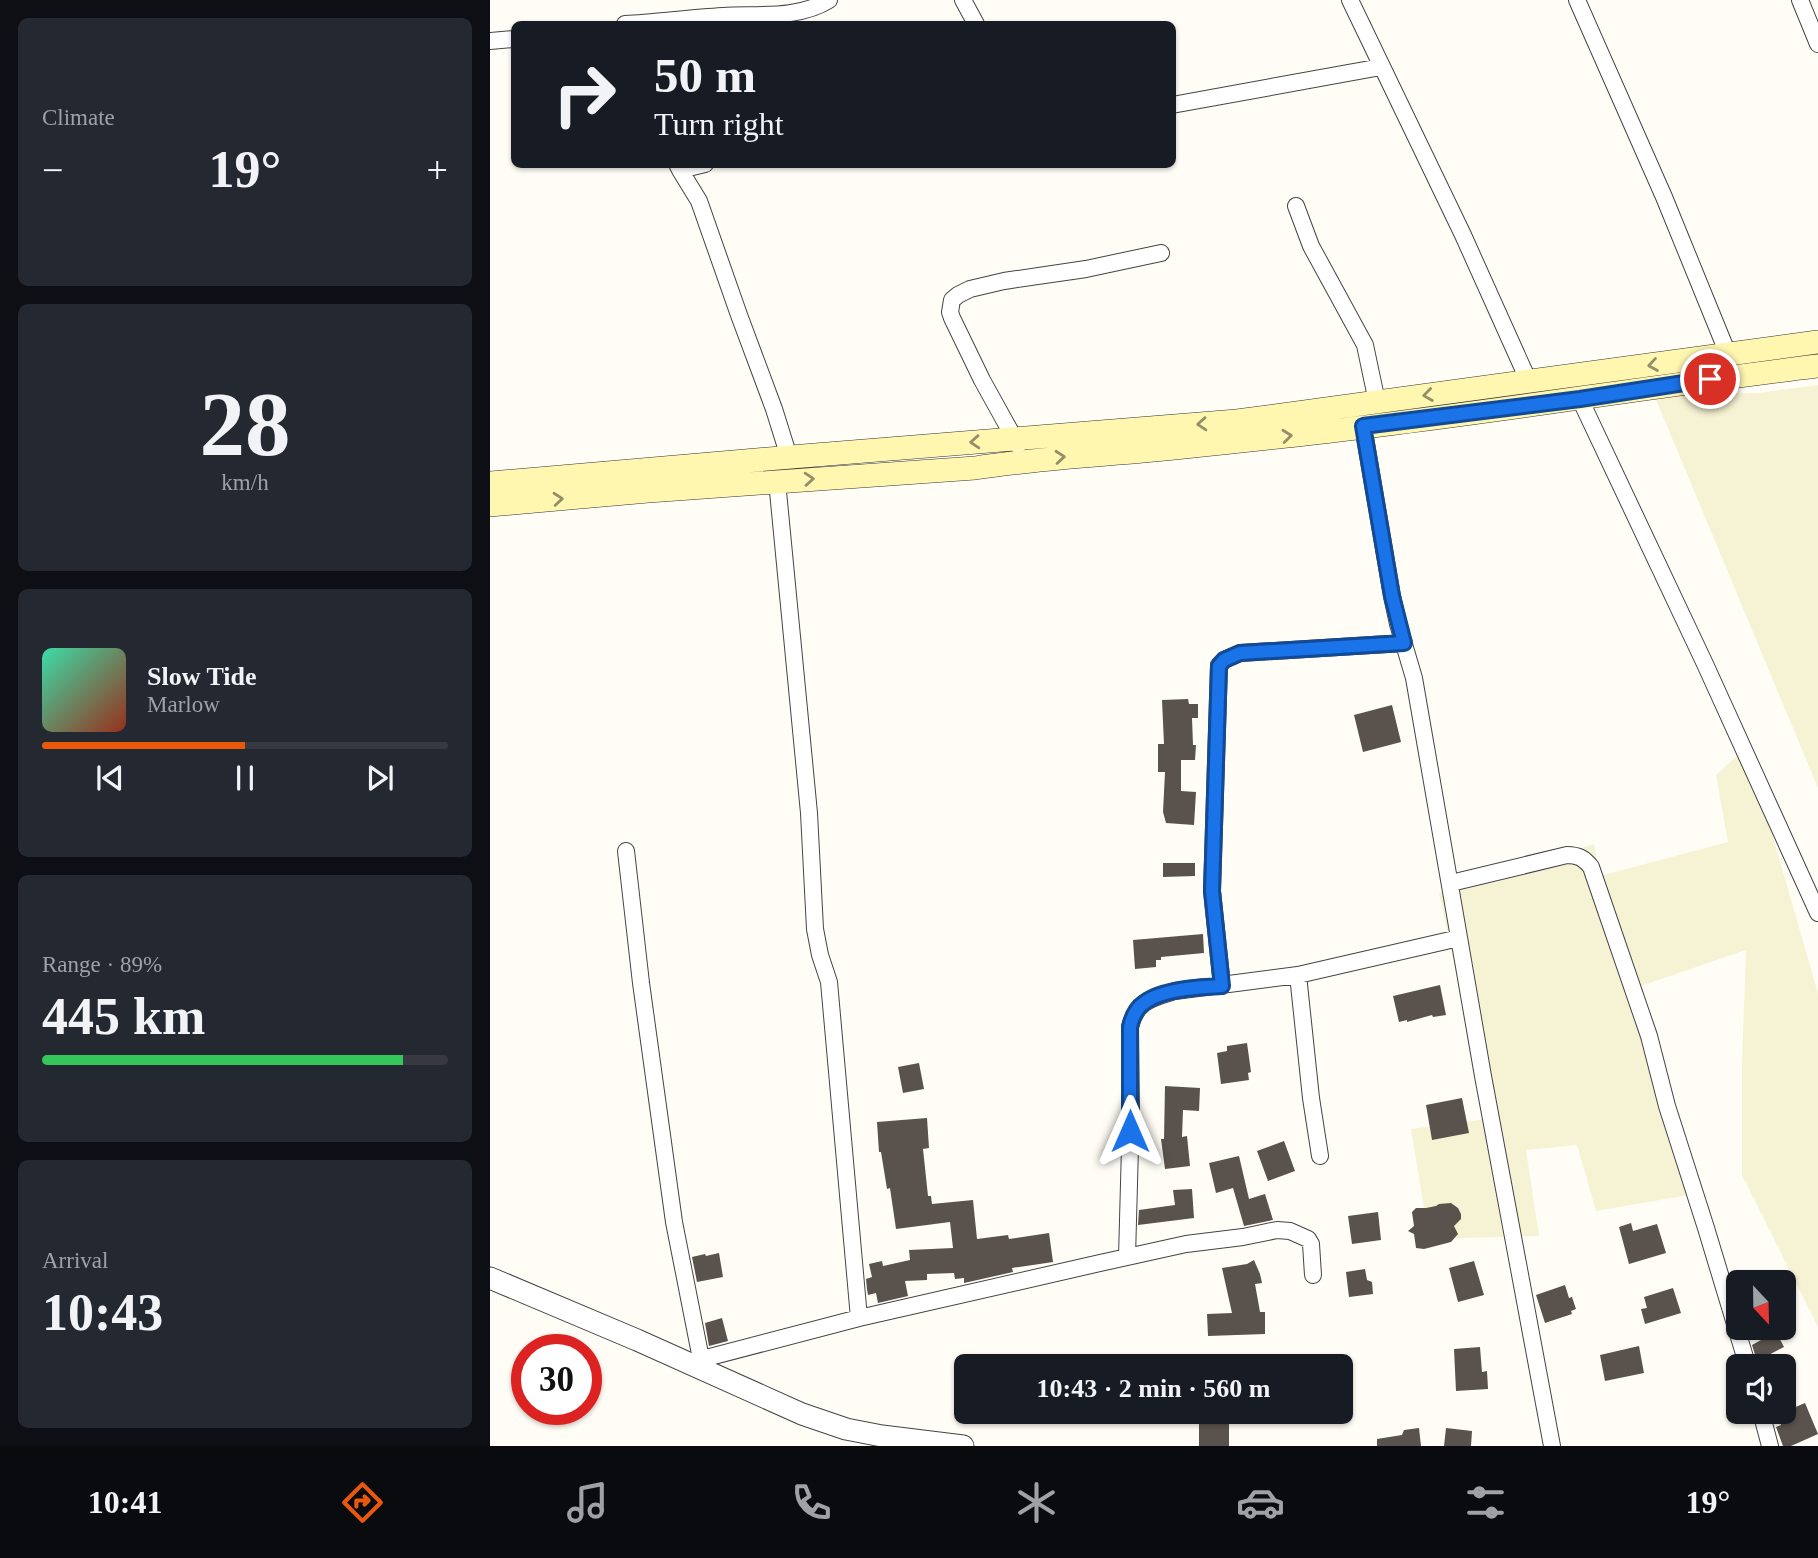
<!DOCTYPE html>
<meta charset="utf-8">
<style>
:root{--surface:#171b24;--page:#242831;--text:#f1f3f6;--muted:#9ea1a6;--line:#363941;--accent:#ea580c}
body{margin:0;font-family:"Times New Roman",serif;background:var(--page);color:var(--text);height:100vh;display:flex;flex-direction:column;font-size:26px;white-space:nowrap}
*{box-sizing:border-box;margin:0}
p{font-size:23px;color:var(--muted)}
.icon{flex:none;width:38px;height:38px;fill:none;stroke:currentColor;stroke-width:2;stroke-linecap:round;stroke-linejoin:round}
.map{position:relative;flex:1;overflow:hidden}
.side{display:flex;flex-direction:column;gap:18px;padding:18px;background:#0d0f14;width:490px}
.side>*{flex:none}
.hud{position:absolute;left:21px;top:21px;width:665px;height:147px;border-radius:10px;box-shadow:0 2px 5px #0004;background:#171b24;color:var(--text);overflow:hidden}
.needle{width:46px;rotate:158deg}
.buttons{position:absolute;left:1236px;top:1270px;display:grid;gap:14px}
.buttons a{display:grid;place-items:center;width:70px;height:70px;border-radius:10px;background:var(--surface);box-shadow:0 2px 5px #0004;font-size:35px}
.speed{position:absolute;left:21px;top:1334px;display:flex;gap:14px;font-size:35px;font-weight:700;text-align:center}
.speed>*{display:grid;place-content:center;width:91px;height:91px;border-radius:50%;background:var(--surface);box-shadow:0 2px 5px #0004;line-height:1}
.speed .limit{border:10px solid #d22;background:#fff;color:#111}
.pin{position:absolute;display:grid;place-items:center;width:60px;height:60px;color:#fff;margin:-30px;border:4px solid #fff;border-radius:50%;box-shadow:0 2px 7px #0007}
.me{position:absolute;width:77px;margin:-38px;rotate:0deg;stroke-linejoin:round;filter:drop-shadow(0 0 5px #0008)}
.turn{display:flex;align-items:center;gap:24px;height:147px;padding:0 28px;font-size:32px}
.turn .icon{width:91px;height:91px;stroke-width:2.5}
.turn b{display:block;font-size:49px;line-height:60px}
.big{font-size:52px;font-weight:800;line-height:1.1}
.side .card{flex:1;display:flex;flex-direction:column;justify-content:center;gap:10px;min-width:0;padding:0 24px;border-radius:10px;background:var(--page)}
.side .dial{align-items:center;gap:0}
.dial b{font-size:91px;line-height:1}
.song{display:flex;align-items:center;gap:21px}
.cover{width:84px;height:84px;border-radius:10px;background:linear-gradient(135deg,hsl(160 70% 55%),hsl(10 70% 35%))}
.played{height:7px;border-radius:4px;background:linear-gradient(90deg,var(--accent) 50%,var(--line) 50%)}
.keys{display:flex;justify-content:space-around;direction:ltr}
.heat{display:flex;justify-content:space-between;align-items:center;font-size:38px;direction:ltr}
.charge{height:10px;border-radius:5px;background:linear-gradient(90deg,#34c759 89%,var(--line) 0)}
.trip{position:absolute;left:464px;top:1354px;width:399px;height:70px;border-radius:10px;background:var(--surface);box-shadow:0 2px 5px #0004;font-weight:800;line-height:70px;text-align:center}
.dock{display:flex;height:112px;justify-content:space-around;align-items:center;background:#090b0e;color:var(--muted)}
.dock .icon{width:49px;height:49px}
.dock .active{color:var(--accent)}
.dock b{font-size:32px;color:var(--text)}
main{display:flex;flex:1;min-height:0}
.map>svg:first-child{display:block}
.farmland{fill:#f6f3d4}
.building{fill:#5a524d}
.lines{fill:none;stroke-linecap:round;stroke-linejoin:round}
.minor-casing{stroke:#444;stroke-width:18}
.tertiary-casing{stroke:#444;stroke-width:23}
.secondary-casing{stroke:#333;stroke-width:24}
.minor{stroke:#fff;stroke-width:16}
.tertiary{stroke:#fff;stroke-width:21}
.secondary{stroke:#fff6b0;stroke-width:23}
.oneway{stroke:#948f68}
.route-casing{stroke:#114b97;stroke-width:18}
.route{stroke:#1a73e8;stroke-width:12}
</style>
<main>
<section class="side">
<div class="card"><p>Climate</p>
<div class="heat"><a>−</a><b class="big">19°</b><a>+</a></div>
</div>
<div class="card dial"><b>28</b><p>km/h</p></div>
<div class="card">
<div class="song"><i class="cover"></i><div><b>Slow Tide</b><p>Marlow</p></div></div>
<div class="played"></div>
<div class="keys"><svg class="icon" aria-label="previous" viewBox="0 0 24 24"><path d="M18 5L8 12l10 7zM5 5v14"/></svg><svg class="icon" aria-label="pause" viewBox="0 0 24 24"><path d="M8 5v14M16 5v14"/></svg><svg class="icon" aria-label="next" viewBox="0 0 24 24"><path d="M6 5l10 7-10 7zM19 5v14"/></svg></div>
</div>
<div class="card"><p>Range · 89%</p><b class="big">445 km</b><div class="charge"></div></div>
<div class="card"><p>Arrival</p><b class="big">10:43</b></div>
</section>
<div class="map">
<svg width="1328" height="1446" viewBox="0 0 1328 1446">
<rect width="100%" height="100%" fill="#fffdf5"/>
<path class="farmland" d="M1328,385V788L1164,395L1268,393Z
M1257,747L1328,993V1327L1252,1175V1062L1256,950L1151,986L1199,1195L1106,1211L1087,1145L1036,1150L1049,1236L939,1239L921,1129L997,1119L949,893L1104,844L1110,876L1238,842L1226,775Z"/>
<path class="building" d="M698,699L699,704H708V718H702L703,745H706L705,760H691V791L706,792L704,825L676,823L673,812L675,772H668V744H674L672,700Z
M902,705L911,742L873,752L864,715Z
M673,863H705V876L673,877Z
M713,934L714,953L671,957V960H666V967L645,969L643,940Z
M950,985L956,1015L943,1017L942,1015L917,1022V1020L909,1022L903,996Z
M757,1043L761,1072L758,1073L759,1080L731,1084L727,1053L737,1051V1046Z
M429,1063L434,1089L413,1093L408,1067Z
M675,1086L710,1088L709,1111L693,1110L692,1137L697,1136L700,1166L675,1169L671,1139H674Z
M972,1098L979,1133L942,1140L936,1105Z
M437,1118L439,1148L433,1149L438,1196H441L442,1204L483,1200L487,1239L518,1235L519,1239L559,1233L563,1262L522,1268L523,1272L474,1283V1278L465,1279L464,1273L437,1274V1280L415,1281L418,1296L388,1303L386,1293L378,1295L377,1289L376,1279L382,1277L379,1264L392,1261L393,1266L420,1260L419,1250L463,1248L460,1222L406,1229L400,1188L397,1189L391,1152H389L387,1122Z
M794,1141L805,1171L778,1181L767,1151Z
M749,1156L759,1199L775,1194L783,1220L754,1226L743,1188L726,1193L719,1163Z
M702,1189L704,1218L648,1225L649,1210L685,1205L683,1190Z
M961,1203L968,1208L971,1214V1219L964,1226L968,1234L961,1242L934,1249L926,1248L924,1234L918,1231L924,1226L922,1212L926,1208H936L946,1206L949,1204Z
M888,1212L891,1240L862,1244L858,1216Z
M1141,1223L1143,1231L1167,1224L1176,1253L1139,1264L1129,1227Z
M229,1253L233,1277L207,1282L202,1257L215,1254L216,1256Z
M764,1260L770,1274L772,1283L765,1284L770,1312H775V1334L718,1336L717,1314L742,1313L732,1268L757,1264Z
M984,1261L994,1295L968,1302L959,1268Z
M875,1269L877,1280L882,1282L883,1294L859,1297L856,1272Z
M1075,1285L1079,1298L1082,1297L1086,1309L1081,1311L1082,1314L1055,1323L1046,1295Z
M1183,1288L1191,1313L1155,1324L1151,1309L1157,1308L1154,1297Z
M232,1318L238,1341L219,1346L215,1323Z
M1264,1328H1284L1294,1347L1267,1361L1262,1345L1271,1340Z
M1149,1346L1154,1373L1115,1381L1110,1355Z
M990,1347L992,1372L997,1371L998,1389L966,1391L964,1349Z
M1315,1403L1328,1434L1301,1446H1293L1286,1427L1291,1425L1287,1415Z
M709,1412H739V1446H709Z
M929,1428L931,1446H887V1439L912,1435L914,1430Z
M956,1428L982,1431L981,1446H954Z"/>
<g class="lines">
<g class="minor-casing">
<path id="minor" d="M473,0L486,24
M860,0L973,235L1039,382
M1087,0L1174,197L1238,354
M1310,0L1328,44
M135,24C167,22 200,18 233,16C267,14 309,19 339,0
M0,41L24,39
M682,105L891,67
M187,164L190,170L215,164
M190,170L209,201L249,315L284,409L299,457
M806,206L821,246L875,345L887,402
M1090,399L1215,664L1328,913
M873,426L902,596L908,624L924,678L993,1076L1062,1446
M528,445L492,380L462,318L460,312L462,300L468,295L480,289L514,281L596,269L671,253
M287,481L319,813L325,929L330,955L339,982L369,1318
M136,851L151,983L184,1222L211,1359
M961,883L1077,855C1088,855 1094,858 1101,867L1159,1036L1177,1106L1216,1228L1258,1367
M808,975L821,1098L830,1156
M732,986L722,891L729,665L734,660L750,653L914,643
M637,1257L641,1110L640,1027C646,1001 662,998 685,991L808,975L969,938
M197,1363L369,1318L610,1263L696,1244L753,1237L787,1230L800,1231L818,1239L821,1244L823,1275
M1271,1412L1280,1446"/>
</g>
<g class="tertiary-casing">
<path id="tertiary" d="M0,1278L147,1340L312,1414L356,1429L392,1436L473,1446"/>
</g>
<g class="secondary-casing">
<path id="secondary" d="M0,483L313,456L747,421L1328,342
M0,505L158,491L485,468C537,460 590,456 643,452C698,447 752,441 807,435C981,416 1154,387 1328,366"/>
</g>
<use href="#minor" class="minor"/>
<use href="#tertiary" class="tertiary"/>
<use href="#secondary" class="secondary"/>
</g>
<defs><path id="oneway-chevron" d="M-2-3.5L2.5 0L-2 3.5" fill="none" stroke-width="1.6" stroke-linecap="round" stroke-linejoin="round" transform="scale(1.75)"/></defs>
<g class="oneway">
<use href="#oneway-chevron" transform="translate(1163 365) rotate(171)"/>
<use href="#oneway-chevron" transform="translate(938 395) rotate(172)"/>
<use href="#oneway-chevron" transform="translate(712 424) rotate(176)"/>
<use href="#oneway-chevron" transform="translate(797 436) rotate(-6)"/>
<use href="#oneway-chevron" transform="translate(485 442) rotate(176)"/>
<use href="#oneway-chevron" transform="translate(570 457) rotate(-5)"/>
<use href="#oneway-chevron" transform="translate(319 479) rotate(-4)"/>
<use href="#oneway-chevron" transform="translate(68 499) rotate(-5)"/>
</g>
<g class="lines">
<g class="route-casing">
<path id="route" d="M640,1131V1027C642,1018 645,1009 654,1003C672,989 710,987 732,986L722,891L729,666L734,660L750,653L914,643L902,596L873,426L1090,399L1220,379"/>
</g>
<use href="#route" class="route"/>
</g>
</svg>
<div class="buttons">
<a><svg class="needle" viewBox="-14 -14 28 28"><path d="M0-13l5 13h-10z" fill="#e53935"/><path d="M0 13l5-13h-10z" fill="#9ea1a6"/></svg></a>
<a><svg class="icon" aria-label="sound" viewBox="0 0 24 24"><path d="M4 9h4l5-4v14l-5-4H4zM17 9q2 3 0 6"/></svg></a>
</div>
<div class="speed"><div class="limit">30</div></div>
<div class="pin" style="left:1220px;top:379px;background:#d93025"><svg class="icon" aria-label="arrive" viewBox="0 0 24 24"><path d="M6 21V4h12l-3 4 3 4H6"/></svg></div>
<svg class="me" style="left:640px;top:1131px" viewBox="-20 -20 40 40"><path d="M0-17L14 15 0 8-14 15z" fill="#1a73e8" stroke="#fff" stroke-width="4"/></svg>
<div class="trip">10:43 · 2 min · 560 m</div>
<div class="hud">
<div class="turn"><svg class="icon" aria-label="right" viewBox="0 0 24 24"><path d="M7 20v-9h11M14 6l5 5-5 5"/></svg><div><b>50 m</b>Turn right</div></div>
</div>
</div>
</main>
<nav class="dock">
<b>10:41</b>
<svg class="icon active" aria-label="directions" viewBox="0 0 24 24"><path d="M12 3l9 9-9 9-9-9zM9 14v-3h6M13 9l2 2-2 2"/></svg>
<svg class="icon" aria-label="music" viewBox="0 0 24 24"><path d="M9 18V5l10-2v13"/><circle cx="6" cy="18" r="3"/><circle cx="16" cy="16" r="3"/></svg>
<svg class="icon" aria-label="phone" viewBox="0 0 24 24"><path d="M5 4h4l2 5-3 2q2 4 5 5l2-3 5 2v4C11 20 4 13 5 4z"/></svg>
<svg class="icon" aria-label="climate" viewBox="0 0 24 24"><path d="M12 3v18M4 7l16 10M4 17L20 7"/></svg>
<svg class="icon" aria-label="car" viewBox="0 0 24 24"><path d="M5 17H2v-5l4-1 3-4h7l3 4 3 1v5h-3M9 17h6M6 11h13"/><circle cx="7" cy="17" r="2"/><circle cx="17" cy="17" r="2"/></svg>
<svg class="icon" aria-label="filters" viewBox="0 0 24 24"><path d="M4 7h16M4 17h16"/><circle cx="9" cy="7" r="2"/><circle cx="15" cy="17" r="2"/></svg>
<b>19°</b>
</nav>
